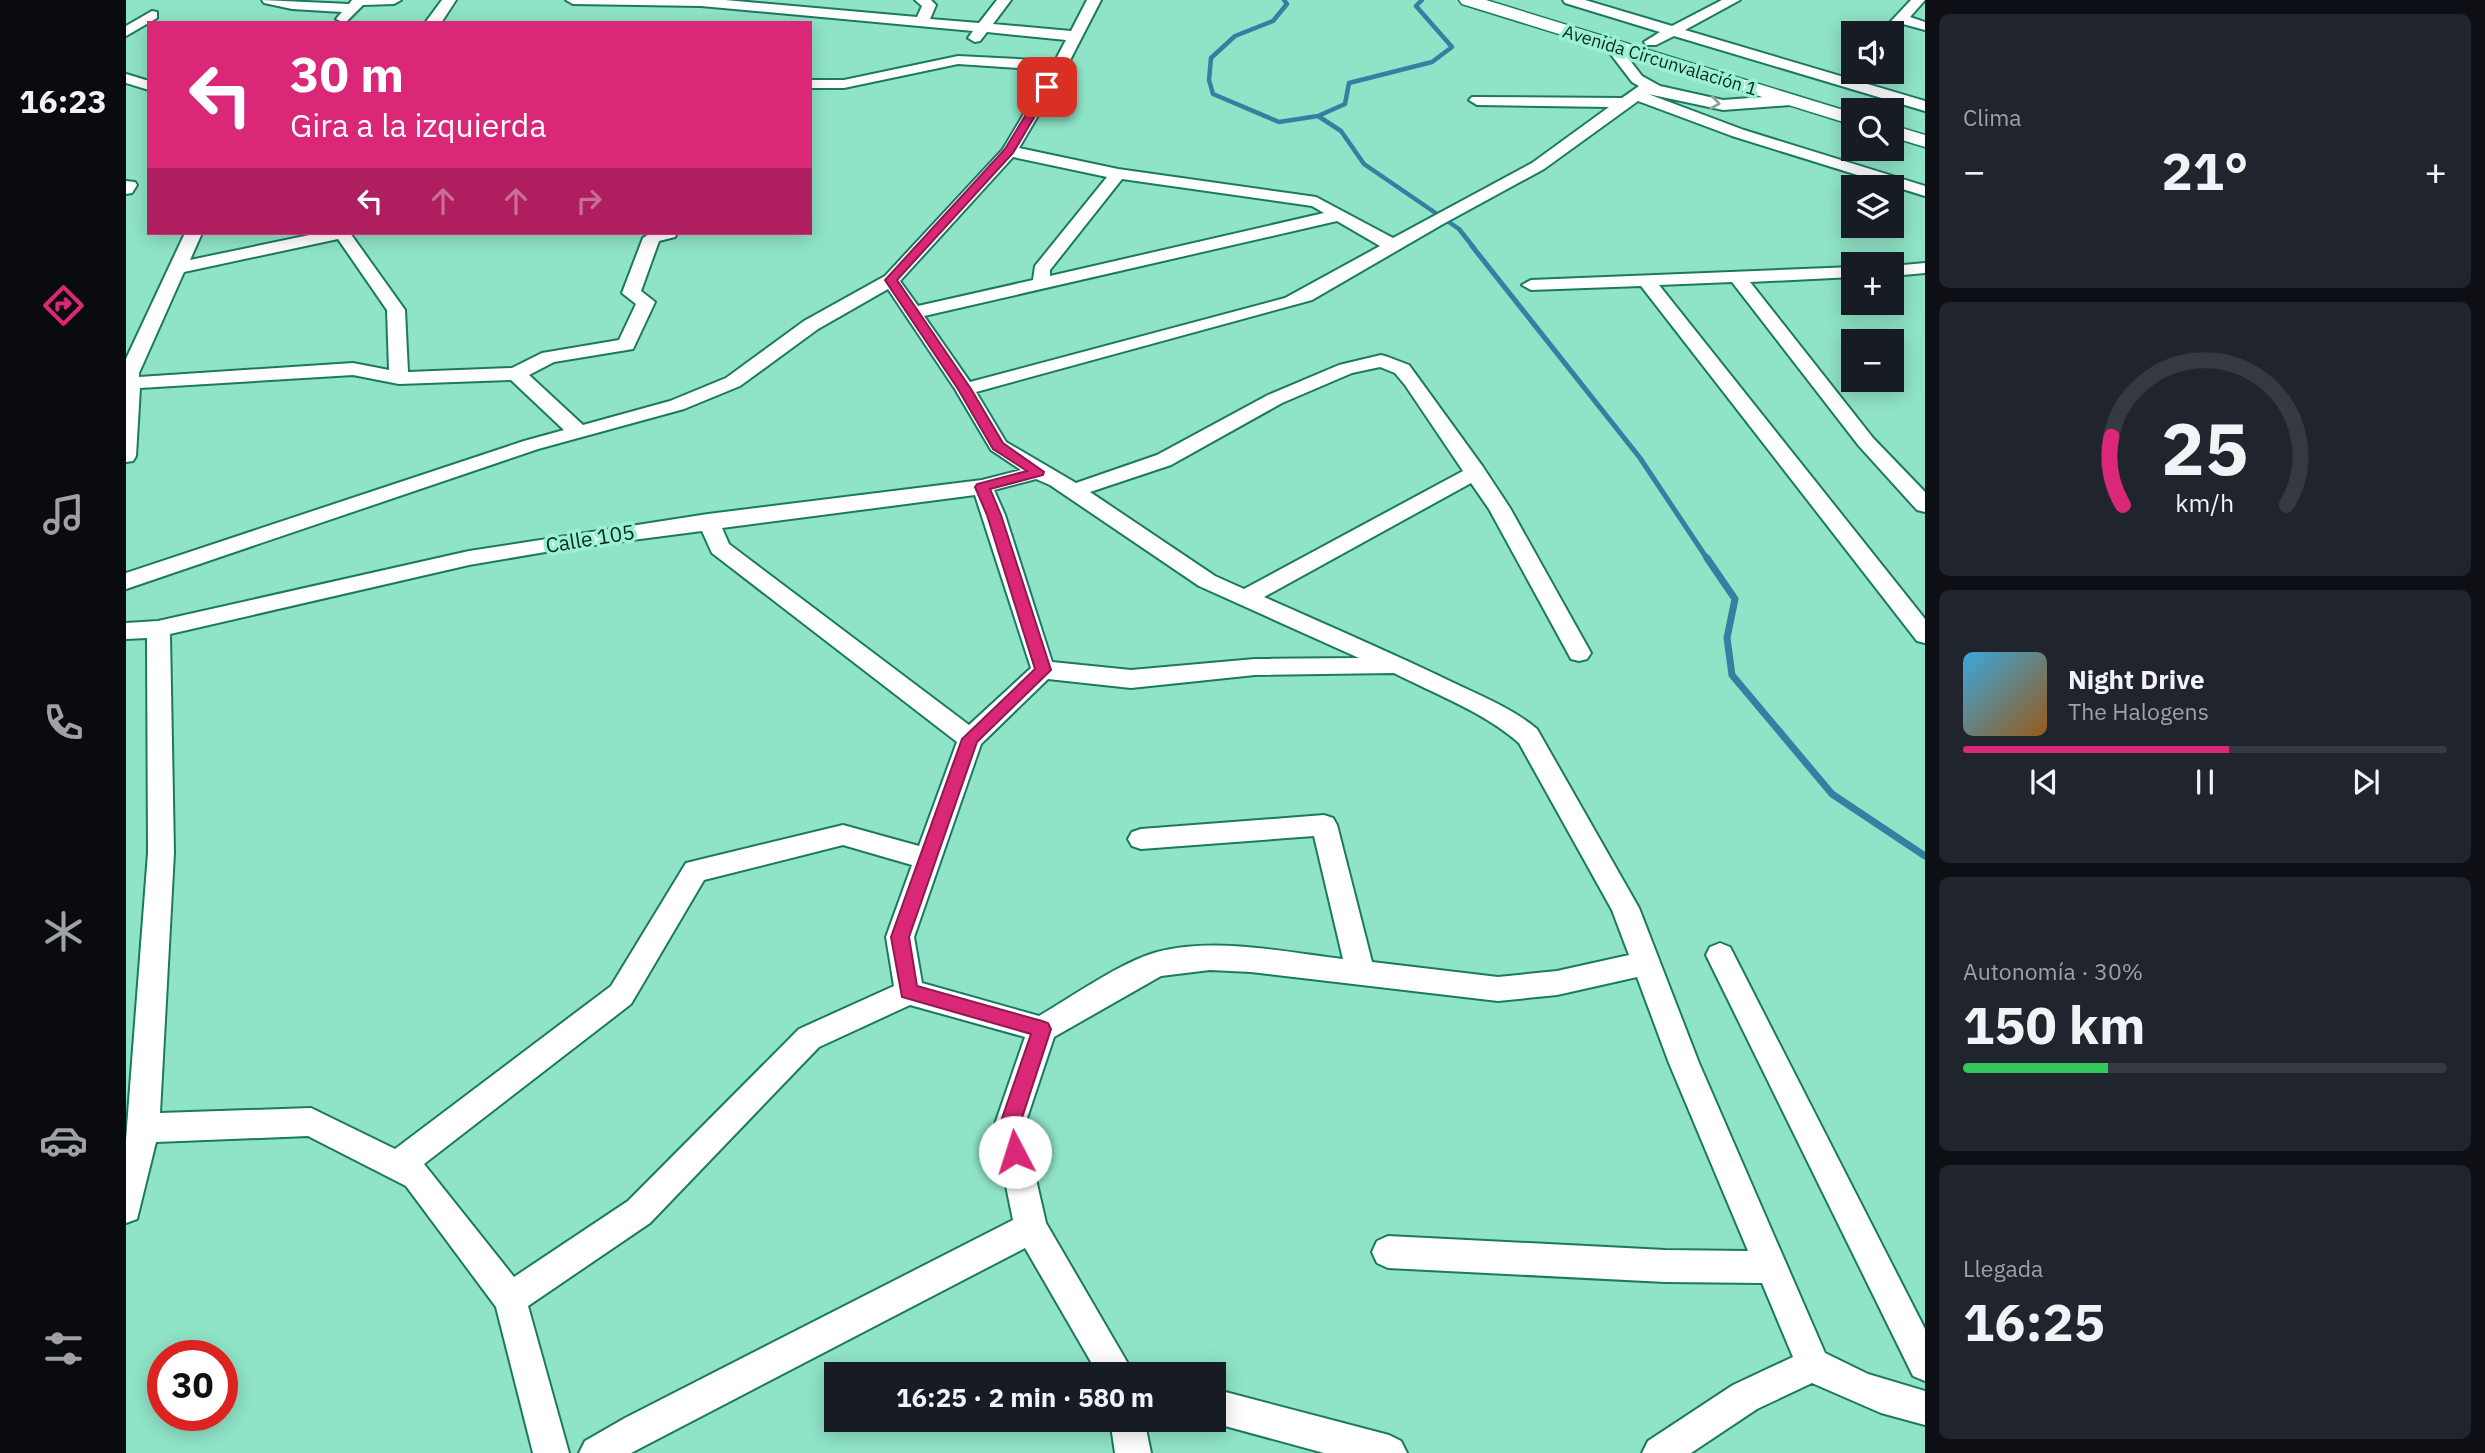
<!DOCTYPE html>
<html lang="es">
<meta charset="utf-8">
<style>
:root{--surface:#171b24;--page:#20242c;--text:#f1f3f6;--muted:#9ea1a6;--line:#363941;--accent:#db2777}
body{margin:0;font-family:"IBM Plex Sans",sans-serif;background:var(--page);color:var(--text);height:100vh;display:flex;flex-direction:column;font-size:26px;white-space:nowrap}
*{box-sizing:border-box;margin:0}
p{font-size:23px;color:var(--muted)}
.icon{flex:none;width:38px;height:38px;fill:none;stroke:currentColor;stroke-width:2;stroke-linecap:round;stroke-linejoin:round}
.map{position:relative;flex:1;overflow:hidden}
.drawer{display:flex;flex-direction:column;gap:14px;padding:14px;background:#0d0f14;width:560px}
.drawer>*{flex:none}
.hud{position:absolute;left:21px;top:21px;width:665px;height:214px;border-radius:0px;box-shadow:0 4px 18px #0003;background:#db2777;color:#fff;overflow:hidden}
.fabs{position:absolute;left:1715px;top:21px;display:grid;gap:14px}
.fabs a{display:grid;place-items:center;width:63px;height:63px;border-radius:0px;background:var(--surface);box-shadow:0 4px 18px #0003;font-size:35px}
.speed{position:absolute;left:21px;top:1340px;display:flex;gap:14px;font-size:35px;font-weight:700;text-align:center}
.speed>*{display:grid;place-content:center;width:91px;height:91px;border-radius:50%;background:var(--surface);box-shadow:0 4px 18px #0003;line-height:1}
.speed .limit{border:10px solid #d22;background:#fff;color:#111}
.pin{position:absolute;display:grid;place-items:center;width:60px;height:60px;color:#fff;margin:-30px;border-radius:14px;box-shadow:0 4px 10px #0006}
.me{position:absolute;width:77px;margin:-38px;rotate:355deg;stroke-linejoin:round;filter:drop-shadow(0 0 5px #0008)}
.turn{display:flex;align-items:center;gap:24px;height:147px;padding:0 28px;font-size:32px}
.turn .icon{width:91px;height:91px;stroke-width:2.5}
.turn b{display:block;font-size:49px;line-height:60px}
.lanes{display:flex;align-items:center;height:66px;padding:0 28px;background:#0003;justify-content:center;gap:35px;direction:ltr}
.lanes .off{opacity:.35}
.big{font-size:52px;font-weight:800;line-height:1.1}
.drawer .card{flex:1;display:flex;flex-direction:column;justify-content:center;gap:10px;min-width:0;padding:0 24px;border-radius:10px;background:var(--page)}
.drawer .dial{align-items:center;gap:0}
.dial svg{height:182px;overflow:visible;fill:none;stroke:var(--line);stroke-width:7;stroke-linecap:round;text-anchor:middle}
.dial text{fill:var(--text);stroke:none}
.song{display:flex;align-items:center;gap:21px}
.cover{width:84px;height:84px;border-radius:10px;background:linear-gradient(135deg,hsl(200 70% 55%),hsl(30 70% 35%))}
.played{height:7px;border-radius:4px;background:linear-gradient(90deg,var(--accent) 55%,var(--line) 55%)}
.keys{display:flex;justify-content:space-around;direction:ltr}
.heat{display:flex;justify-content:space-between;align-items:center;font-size:38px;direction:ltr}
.charge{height:10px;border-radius:5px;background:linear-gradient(90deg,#34c759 30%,var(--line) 0)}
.trip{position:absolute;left:698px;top:1362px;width:402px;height:70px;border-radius:0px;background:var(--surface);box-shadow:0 4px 18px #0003;font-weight:800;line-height:70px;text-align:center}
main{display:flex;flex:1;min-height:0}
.tabs{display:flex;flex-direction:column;width:126px;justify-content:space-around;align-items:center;background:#090b0e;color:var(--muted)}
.tabs .icon{width:49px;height:49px}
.tabs .active{color:var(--accent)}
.tabs b{font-size:32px;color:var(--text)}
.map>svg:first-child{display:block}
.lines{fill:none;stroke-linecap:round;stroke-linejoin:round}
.stream-far2{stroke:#3280a2;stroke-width:4.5}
.stream-far1{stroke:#3280a2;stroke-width:5}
.stream{stroke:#3280a2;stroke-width:7}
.minor-casing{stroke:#1c7961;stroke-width:4}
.major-casing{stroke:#1c7961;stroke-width:3}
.minor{fill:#fff;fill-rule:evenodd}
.major{fill:#fff;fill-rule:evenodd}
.oneway{stroke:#8ea09b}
.route{fill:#db2777;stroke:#8e194d;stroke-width:2}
.labels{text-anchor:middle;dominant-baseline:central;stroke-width:7;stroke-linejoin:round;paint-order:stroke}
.far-street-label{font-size:18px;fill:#052b21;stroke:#9cf1d5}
.street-label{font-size:21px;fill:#052b21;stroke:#9cf1d5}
</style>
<main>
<nav class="tabs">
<b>16:23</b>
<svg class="icon active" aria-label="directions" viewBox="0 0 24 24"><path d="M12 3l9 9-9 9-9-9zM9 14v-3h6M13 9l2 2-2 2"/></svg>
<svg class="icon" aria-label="music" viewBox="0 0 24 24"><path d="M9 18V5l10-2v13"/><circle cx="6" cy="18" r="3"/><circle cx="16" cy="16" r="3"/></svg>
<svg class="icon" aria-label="phone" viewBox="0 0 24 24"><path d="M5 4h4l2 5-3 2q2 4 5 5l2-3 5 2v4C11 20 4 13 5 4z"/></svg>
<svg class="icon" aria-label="climate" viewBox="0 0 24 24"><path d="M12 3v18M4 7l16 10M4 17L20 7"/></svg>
<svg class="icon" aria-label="car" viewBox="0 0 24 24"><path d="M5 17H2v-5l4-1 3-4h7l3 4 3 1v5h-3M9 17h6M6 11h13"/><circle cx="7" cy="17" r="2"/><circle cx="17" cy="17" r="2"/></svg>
<svg class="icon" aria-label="filters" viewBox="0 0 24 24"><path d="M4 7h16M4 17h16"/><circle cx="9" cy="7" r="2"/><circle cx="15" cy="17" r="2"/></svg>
</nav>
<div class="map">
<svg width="1799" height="1453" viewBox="0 0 1799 1453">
<rect width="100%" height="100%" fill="#8fe4c8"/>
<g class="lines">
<path class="stream-far2" d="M1158,0L1161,4L1147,21L1109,36L1085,58L1083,80L1087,94L1153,122L1192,116L1215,131L1238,164L1333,229L1348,248
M1192,116L1219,104L1223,83L1306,62L1326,47L1290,6L1296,0"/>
<path class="stream-far1" d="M1346,246L1514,458L1582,560"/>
<path class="stream" d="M1581,558L1609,599L1601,638L1606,675L1706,794L1799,856"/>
<g class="minor-casing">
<path id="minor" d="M136,0L223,4L226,0H275L268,4L237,5L219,23L210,19L216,12L166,9L138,3Z
M316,0H330L315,23H299Z
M440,0H599L791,17L796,6L789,0H805L810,5L804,19L853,23L871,0H885L867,24L945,31L961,0H975L941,66L893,148L992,169L1190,197L1267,238L1406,163L1483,107L1351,105L1343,100L1346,97L1496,98L1513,86L1506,82L1477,44L1484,40L1489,41L1516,76L1534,86L1597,100L1664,95L1672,100L1664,105L1597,110L1522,94L1618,130L1799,186V196L1606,136L1512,101L1418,169L1317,224L1186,300L850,392L880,442L950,483L1031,455L1142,395L1213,365L1255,355L1262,357L1283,365L1357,467L1384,508L1465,653L1461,659L1453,661L1445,659L1363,509L1345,483L1138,597C1201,625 1264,652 1326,682C1355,696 1386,708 1411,729L1513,908L1573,1063L1699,1353L1742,1374L1799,1391V1425L1755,1413L1686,1383L1631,1409L1565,1453H1516L1522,1441L1607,1385L1667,1357L1636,1283L1539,1282L1262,1268L1251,1263L1246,1252L1251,1241L1262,1236L1539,1250L1622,1251L1543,1063L1511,977L1431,995L1372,1001L1125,972L1084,970L1035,976L928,1037L898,1127L920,1223L1008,1374H972L899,1248L505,1453H453L459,1441L499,1418L887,1220L868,1127L899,1037L784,1005L693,1047L524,1223L402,1306L443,1453H407L370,1307L280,1186L182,1136L30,1142L11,1219L0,1223V1140L22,853L21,638L0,639V623L32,621L343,551L582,514L856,480L895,470L865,450L829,389L762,289L692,329L614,386L558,409L412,449L0,589V573L398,441L438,430L385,380L273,384L227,375L14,388L10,456L7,461L0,462V359L59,233H76L64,260L193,233H224L279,310L282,372L386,368L416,353L493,340L510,304L496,293L517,238L525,233H551L549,237L533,241L515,291L529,302L507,349L428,362L403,375L457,425L544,401L600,378L678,321L759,276L877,149L924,70L832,64L718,88H684V80H718L832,56L929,61L940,40L861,32L854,41L849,42L842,38L847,31L575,6L447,4ZM887,157L981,177L909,266L907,280L792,306L774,281ZM996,179L1186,206L1198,213L924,276V270ZM1211,221L1254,246L1159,298L844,382L798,316ZM212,239L261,310L263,370L227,363L13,377V373L58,272ZM1254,367L1269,373L1279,385L1337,471L1118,589L1089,576L964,492L1045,465L1156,403L1226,373ZM910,479L924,485L1073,586L1233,658L1129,659L1005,670L926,662L879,515L868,490ZM849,495L905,668L843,725L603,544L596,528ZM576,531L586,553L831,742L793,846L717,825L560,863L485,986L269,1149L185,1108L34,1113L48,853L44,634L343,565L437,549ZM1268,673C1309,694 1358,712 1393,743L1486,910L1503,955L1431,971L1372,977L1246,962L1211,825L1207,818L1198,815L1015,829L1006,832L1002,839L1006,846L1015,849L1188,836L1217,959C1157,952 1091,937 1031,952C995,962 947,996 913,1016L796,983L788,937L855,744L922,679L1005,688L1129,675ZM717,845L786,865L760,937L768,986L673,1029L502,1201L388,1277L298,1164L505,1004L578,880Z
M1437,0H1459L1546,26L1596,0H1614L1559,30L1799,101V111L1548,36L1530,45H1520L1518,42L1534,32L1439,3Z
M1785,0H1799L1784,17L1799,22V30L1777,24L1766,36V33H1754Z
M26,11L31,12V18L0,36V26Z
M0,74L23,81V90L0,83Z
M0,181L9,182L11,185L6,193L0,194Z
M1799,263V273L1766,276V266Z
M1727,267V277L1624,282L1747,438L1799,492V512L1791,510L1733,446L1606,282L1533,285L1799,619V643L1791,641L1515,286L1405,290L1396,285L1405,280Z
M1594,943L1604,947L1799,1329V1381L1787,1376L1580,955L1584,947Z
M1088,1389L1263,1435L1275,1441L1281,1453H1198L1088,1423L1078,1419H1088Z
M984,1419H1018L1025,1453H989Z"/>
</g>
<g class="major-casing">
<path id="major" d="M1333,0H1360L1727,113V125L1336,4Z
M1766,125L1799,135V147L1766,137Z"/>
</g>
<use href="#minor" class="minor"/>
<use href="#major" class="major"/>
</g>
<defs><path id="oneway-chevron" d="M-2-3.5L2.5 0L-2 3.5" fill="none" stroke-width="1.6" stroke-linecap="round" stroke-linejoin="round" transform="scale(1.75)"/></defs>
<use class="oneway" href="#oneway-chevron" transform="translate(1589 103) rotate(8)"/>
<path class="route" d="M918,85L926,87L887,153L771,280L845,389L877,443L918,472L917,475L864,489L875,515L925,670L851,742L783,937L791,986L916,1021L922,1023L925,1029L893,1127L899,1152L896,1159L889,1162L882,1159L873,1127L905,1034L776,997L765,937L836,739L909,669L861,515L849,487L851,484L901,471L867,449L832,389L759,280L879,149Z"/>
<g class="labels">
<g class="far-street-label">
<text transform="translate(1534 60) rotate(17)">Avenida Circunvalación 1</text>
</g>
<g class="street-label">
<text transform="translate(464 538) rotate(-9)">Calle 105</text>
</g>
</g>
</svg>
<div class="fabs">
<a><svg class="icon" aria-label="sound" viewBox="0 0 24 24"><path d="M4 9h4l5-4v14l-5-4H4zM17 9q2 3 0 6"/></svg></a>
<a><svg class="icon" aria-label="search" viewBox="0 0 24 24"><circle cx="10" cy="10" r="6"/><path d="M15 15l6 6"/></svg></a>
<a><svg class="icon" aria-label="layers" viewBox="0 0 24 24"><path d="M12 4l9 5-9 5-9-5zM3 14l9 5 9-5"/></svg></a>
<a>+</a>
<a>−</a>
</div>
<div class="speed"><div class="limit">30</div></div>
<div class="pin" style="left:921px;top:87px;background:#d93025"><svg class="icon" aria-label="arrive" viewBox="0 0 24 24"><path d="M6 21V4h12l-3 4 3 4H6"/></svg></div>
<svg class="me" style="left:889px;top:1152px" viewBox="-20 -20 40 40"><circle r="19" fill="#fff"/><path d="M0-13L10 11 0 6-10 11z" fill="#db2777"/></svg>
<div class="trip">16:25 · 2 min · 580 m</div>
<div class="hud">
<div class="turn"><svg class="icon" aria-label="left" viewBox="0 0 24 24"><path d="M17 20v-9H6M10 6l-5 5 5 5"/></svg><div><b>30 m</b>Gira a la izquierda</div></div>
<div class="lanes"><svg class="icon" aria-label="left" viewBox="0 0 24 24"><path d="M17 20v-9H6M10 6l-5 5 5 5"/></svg><svg class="icon off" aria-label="ahead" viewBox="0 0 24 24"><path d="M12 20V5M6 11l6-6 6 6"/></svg><svg class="icon off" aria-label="ahead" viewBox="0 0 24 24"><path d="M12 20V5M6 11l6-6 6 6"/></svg><svg class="icon off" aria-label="right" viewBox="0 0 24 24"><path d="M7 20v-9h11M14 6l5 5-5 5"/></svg></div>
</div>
</div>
<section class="drawer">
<div class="card"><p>Clima</p>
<div class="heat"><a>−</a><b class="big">21°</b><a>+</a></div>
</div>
<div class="card dial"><svg viewBox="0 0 100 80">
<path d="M14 69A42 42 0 1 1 86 69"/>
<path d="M14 69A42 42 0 0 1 9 39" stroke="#db2777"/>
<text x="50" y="56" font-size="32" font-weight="700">25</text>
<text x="50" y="72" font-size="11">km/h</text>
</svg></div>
<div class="card">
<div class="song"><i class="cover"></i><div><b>Night Drive</b><p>The Halogens</p></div></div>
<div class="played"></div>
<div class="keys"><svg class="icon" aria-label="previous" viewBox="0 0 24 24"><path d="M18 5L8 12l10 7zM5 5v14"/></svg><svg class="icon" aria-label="pause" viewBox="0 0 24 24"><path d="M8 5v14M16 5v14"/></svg><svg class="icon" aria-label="next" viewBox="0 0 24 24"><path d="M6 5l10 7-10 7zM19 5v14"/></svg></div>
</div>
<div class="card"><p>Autonomía · 30%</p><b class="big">150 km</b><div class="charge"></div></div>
<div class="card"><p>Llegada</p><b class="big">16:25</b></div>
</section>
</main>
